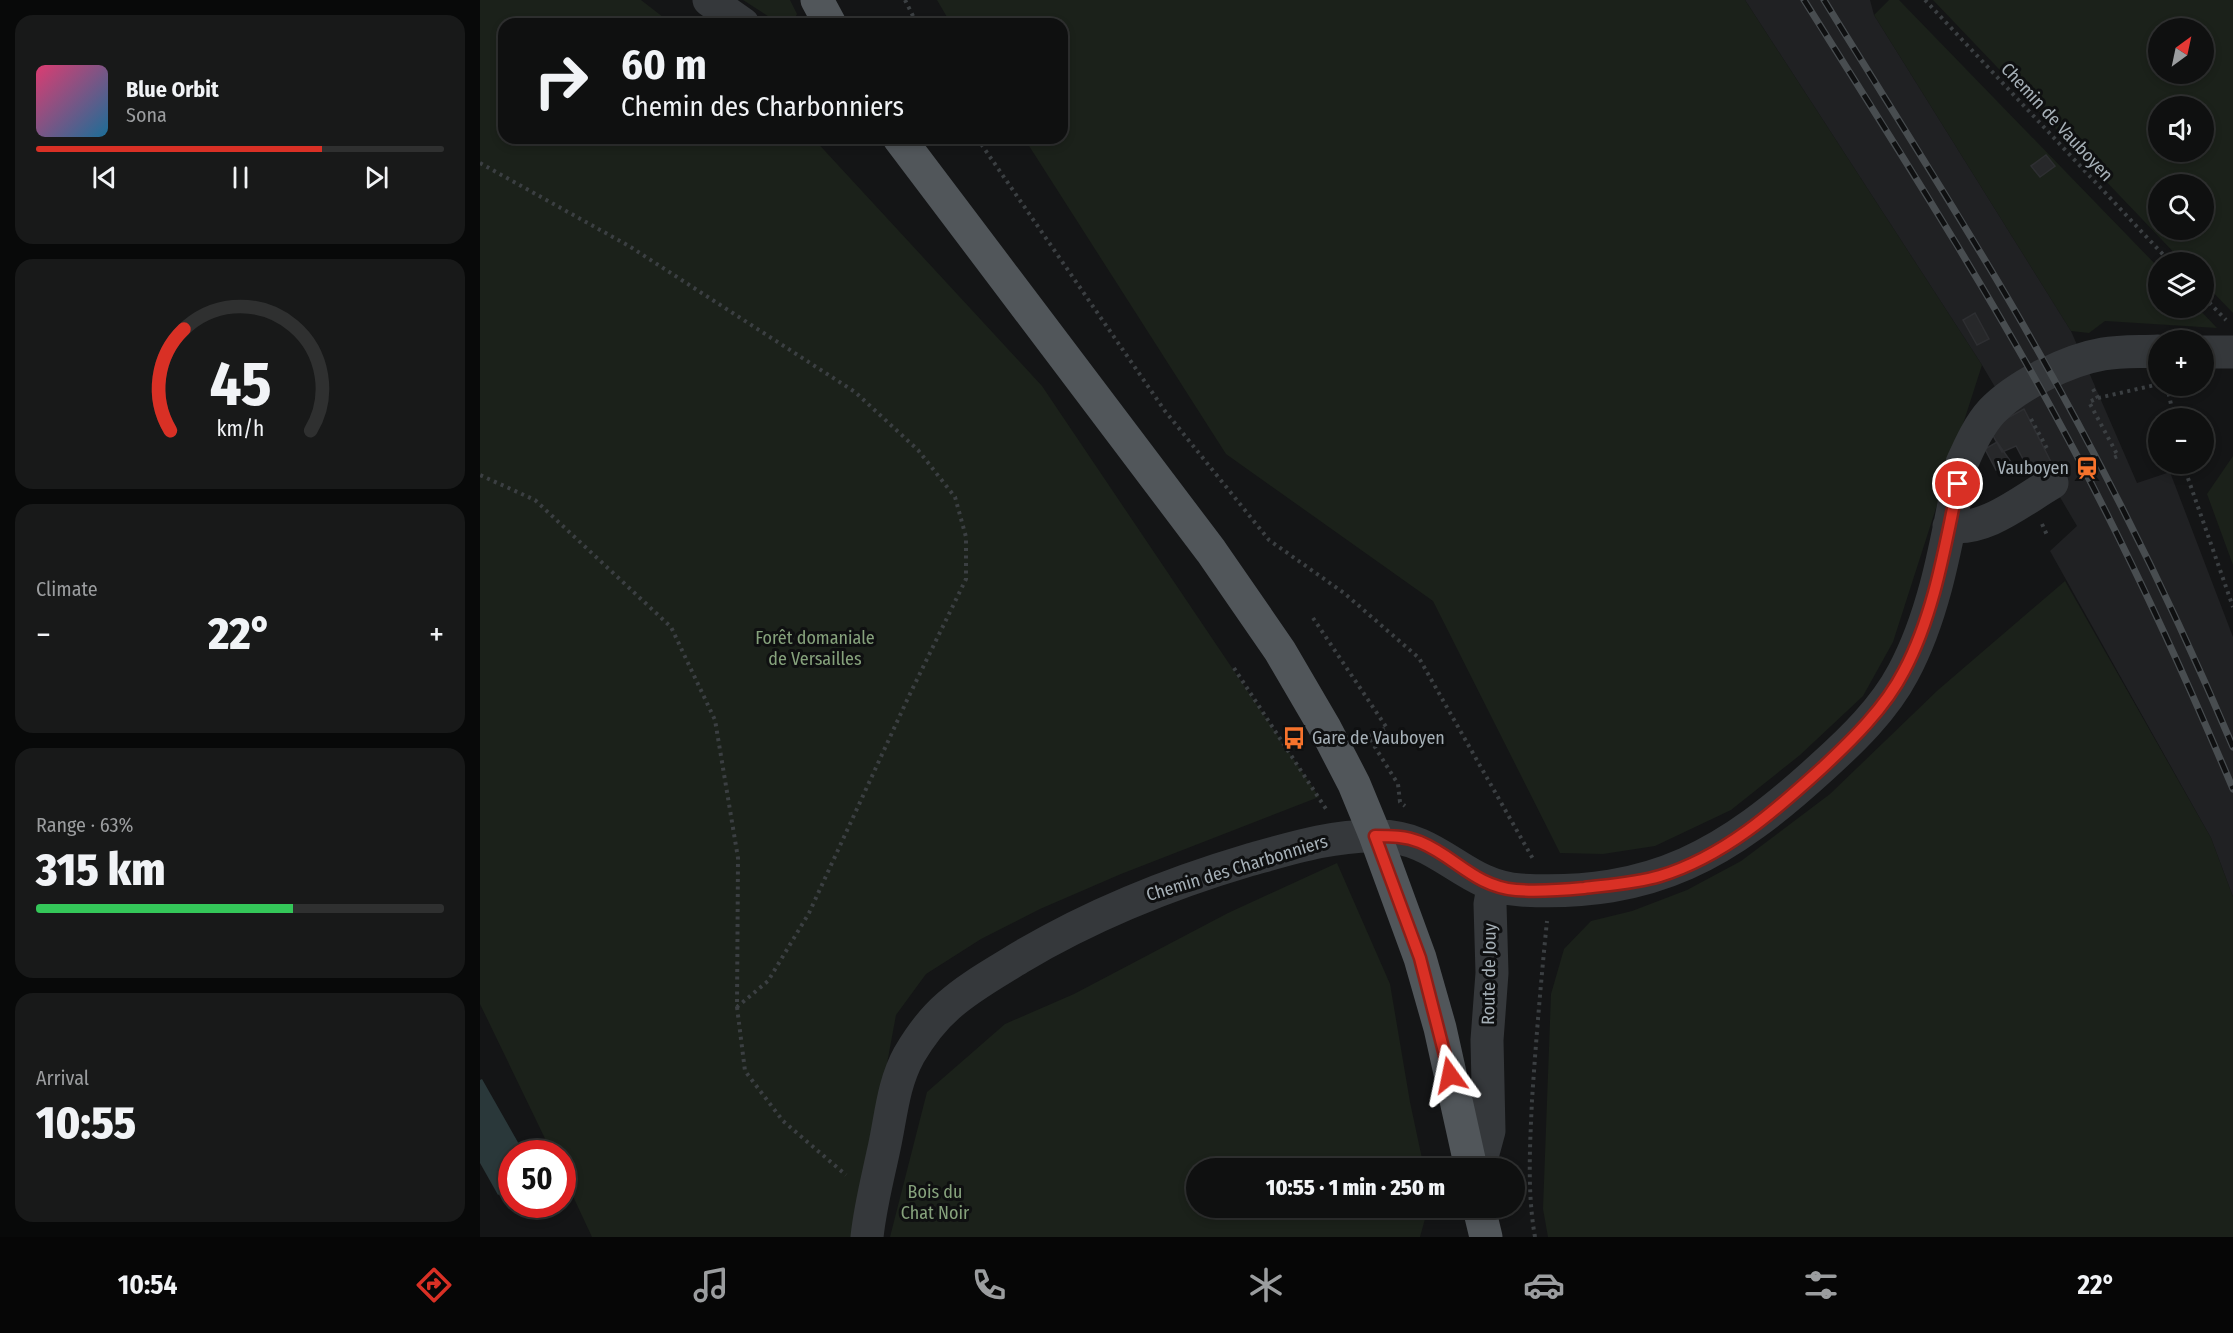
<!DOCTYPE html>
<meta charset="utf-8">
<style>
:root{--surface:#0f1010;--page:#181919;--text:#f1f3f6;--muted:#9b9d9f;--line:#2f3030;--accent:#d93025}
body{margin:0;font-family:"Fira Sans Condensed",sans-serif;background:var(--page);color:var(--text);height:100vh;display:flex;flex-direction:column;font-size:22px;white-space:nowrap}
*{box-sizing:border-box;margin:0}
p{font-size:20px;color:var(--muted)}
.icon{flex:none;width:33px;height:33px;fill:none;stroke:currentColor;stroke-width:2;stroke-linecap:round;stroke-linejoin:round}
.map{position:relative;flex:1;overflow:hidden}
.details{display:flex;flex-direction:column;gap:15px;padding:15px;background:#080909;width:480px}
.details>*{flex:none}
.hud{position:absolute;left:18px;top:18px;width:570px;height:126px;border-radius:18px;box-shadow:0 3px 9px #0003,0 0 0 2px var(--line);background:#0f1010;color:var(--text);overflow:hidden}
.needle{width:39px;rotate:33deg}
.controls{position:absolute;left:1668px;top:18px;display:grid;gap:12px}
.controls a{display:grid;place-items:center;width:66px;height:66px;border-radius:50%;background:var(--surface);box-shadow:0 3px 9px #0003,0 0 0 2px var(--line);font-size:30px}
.speed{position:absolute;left:18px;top:1140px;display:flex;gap:12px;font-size:30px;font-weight:700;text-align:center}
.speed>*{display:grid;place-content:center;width:78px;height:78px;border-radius:50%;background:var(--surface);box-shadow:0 3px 9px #0003,0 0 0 2px var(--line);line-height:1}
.speed .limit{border:9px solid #d22;background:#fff;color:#111}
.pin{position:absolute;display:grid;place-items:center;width:51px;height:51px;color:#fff;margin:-26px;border:3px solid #fff;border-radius:50%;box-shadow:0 2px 6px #0007}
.me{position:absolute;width:66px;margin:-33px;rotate:348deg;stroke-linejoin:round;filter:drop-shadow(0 0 4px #0008)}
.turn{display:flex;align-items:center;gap:21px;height:126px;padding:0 24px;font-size:27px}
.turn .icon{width:78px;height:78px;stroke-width:2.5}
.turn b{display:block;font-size:42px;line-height:51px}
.big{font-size:45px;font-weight:800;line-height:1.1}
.details .tile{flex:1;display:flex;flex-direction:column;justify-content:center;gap:9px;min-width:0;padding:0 21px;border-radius:18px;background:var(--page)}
.details .dial{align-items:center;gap:0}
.dial svg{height:156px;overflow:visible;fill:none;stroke:var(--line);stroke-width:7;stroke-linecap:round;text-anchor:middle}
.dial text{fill:var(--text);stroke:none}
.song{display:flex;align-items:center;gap:18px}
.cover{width:72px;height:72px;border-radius:9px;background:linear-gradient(135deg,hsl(340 70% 55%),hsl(200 70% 35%))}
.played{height:6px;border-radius:3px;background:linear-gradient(90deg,var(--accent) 70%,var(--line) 70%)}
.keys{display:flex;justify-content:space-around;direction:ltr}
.heat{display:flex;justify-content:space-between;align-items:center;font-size:33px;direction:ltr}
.charge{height:9px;border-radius:4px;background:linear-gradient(90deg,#34c759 63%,var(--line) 0)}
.trip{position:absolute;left:706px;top:1158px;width:339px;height:60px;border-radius:30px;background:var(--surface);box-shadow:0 3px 9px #0003,0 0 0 2px var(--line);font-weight:800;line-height:60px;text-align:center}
.menu{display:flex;height:96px;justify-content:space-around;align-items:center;background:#060606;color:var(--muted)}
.menu .icon{width:42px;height:42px}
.menu .current{color:var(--accent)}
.menu b{font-size:27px;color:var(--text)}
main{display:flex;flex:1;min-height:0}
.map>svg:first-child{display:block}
.built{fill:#202123}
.green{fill:#1b211a;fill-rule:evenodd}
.water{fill:#2a383a}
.building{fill:#27282a;stroke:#2e2f32;stroke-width:1.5}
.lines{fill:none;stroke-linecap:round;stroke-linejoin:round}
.path{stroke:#3b3f42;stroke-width:4;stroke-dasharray:3 4.5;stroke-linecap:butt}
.minor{stroke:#35383b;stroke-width:33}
.major{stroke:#51565a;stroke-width:33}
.rail-casing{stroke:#484d50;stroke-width:7}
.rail{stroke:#0f1011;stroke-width:4.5;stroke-dasharray:14;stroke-linecap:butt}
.route-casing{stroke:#8d1f18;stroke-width:15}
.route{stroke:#d93025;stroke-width:10}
.labels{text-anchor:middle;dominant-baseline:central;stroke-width:6;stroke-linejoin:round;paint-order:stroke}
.street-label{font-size:18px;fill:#a6b0b7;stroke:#0f1011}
.poi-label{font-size:18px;fill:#a6b0b7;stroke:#0f1011;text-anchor:end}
.park-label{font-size:18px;fill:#86a27c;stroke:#0f1011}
</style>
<main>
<section class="details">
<div class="tile">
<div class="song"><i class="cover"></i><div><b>Blue Orbit</b><p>Sona</p></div></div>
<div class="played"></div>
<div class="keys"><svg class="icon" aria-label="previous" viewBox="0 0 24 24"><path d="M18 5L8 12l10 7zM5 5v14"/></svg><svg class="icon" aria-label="pause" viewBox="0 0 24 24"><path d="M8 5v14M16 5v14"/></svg><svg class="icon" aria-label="next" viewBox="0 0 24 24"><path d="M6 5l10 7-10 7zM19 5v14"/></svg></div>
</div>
<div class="tile dial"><svg viewBox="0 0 100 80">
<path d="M14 69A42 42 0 1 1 86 69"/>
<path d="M14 69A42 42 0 0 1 21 17" stroke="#d93025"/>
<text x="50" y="56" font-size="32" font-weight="700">45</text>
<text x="50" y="72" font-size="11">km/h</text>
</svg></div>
<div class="tile"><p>Climate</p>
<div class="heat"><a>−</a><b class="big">22°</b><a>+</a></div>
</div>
<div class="tile"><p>Range · 63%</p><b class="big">315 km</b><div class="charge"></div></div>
<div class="tile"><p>Arrival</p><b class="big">10:55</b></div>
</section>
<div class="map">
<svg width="1753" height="1237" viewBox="0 0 1753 1237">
<rect width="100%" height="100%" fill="#141516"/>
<path class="built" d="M1265,0H1390L1394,15L1591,331L1657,483L1690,472L1753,637V897L1731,838L1570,551L1597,526L1502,365Z"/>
<path class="green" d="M0,0H161L192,24H24V138H333L562,386L839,797L641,874L560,909L501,939L446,974L416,1015L375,1237H112L83,1175L82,1154L72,1153L0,1004Z
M263,0H310L317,14L312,24H300Z
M457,0H1265L1502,365L1413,642L1383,696L1320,755L1251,810L1175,846L1123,854L1080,853L953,601L746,454L544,138H582V24H471Z
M1409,0H1419L1678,267V308H1718L1737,328L1625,321L1609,333L1591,331L1394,15Z
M1453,0H1753V313L1724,283V262H1703ZM1678,28H1724V74H1678ZM1678,106H1724V152H1678ZM1678,184H1724V230H1678Z
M1753,456V565L1727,494Z
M1585,581L1731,838L1753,897V1237H1068L1063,1209L1071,994L1084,949L1111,921L1152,911L1207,890L1261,861L1350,794L1458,690Z
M857,863L910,984L930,1102L944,1168H717V1208H948L940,1237H410L447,1092L525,1024L594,994L748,913Z"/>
<path class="water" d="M2,1079L44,1153L32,1154L31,1187L18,1195L0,1163V1080Z"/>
<path class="building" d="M1566,155L1575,166L1560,177L1551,166Z
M1495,313L1509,339L1497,345L1483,320Z
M1544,409L1572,464L1551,474L1536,446L1522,452L1509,428Z
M1517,442L1531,462L1516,470L1505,449Z"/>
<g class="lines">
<path class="path" d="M425,0L437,24
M1445,0L1690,262
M497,138L685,411L789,540L864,593L939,658L1053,859
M459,141L470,138
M0,163L149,246L375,392L438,450L475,497L486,537V579L428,698L329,913L288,981L257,1007L258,858L235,720L191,627L55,500L0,475
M1724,297L1746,320
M1687,386L1694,418
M1613,389L1618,398L1609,402L1638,456L1633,458
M1618,398L1675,385
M1551,419L1569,452
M1703,464L1753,607
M1562,524L1567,535
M833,618L907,728L888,736L918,784L920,802L925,806
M754,668L846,809
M257,1007L265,1071L303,1121L366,1175
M1055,1237C1047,1192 1050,1145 1052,1100C1056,1040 1061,980 1067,921"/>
<path class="minor" d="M229,0L263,24
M1724,352H1753
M1469,526C1505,532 1541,501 1572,483
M999,1168L1009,1131L1007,1040L1012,973L1010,904L1013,887
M387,1237C390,1208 397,1181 403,1153C411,1119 412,1086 429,1055C439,1038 453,1019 468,1006C489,987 515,973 539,958C611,915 688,884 769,860C812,848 853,835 898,836C960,836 983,887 1041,890C1174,897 1247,854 1342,767C1372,740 1404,709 1423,673C1457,610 1468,532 1482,463C1490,445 1499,425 1512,411C1537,385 1588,360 1623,354C1641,351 1660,352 1678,351"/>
<path class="major" d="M337,0L350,24
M419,138L731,551L800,651L845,728L874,784L895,835L940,958L960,1028L991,1168
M999,1208L1006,1237"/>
<g class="rail-casing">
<path id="rail" d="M1324,0C1418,149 1513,297 1595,452C1653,562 1705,675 1753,789
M1344,0C1405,99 1468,197 1527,297C1612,442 1688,593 1753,747"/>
</g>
<use href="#rail" class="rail"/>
</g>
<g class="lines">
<g class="route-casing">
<path id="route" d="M970,1075L940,958L895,836C911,836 925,836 940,842C976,857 994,886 1036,890C1059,892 1082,890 1104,888C1129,885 1157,883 1180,876C1243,857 1295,811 1342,768C1372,740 1405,708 1424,671C1454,615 1465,546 1478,484"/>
</g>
<use href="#route" class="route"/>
</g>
<defs>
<g id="station-bare" transform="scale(1.8)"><path d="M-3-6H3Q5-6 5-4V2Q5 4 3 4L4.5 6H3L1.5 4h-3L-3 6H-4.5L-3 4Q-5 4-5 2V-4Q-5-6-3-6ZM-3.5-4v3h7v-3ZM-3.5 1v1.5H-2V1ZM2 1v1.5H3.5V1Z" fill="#f6732c" stroke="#0f1011" stroke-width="2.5" paint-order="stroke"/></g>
<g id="bus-bare" transform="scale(1.8)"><path d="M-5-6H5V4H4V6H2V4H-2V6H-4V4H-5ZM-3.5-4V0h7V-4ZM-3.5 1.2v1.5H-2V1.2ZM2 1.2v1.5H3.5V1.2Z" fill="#f6732c" stroke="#0f1011" stroke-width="2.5" paint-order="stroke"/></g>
</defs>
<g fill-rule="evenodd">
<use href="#station-bare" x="1607" y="468"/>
<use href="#bus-bare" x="814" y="738"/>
</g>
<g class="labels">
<g class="street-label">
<text transform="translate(1577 122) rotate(47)">Chemin de Vauboyen</text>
<text transform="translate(757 868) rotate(-17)">Chemin des Charbonniers</text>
<text transform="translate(1009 974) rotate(-89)">Route de Jouy</text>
</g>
<g class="poi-label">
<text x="1589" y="468">Vauboyen</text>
<text x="832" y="738" text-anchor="start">Gare de Vauboyen</text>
</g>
<g class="park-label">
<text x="335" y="638">Forêt domaniale<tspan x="335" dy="21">de Versailles</tspan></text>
<text x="455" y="1192">Bois du<tspan x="455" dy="21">Chat Noir</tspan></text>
</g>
</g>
</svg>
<div class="controls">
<a><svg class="needle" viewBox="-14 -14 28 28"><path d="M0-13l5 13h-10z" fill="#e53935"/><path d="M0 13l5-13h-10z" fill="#9b9d9f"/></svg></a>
<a><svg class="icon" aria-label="sound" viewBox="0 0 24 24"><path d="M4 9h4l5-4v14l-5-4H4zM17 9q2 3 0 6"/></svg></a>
<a><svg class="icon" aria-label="search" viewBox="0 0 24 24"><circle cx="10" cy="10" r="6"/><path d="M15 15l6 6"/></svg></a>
<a><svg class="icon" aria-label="layers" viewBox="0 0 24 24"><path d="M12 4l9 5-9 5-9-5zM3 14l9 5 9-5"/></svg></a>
<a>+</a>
<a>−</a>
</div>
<div class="speed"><div class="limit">50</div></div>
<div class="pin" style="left:1478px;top:484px;background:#d93025"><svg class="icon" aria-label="arrive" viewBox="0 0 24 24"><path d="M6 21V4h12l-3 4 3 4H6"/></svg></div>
<svg class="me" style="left:970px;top:1075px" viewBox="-20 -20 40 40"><path d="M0-17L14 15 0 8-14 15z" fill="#d93025" stroke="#fff" stroke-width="4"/></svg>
<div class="trip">10:55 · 1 min · 250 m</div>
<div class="hud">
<div class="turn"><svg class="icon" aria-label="right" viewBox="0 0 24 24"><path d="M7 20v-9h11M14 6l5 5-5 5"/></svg><div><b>60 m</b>Chemin des Charbonniers</div></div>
</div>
</div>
</main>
<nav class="menu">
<b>10:54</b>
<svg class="icon current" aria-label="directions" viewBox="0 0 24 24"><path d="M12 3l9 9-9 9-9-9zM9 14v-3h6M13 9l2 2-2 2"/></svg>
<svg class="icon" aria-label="music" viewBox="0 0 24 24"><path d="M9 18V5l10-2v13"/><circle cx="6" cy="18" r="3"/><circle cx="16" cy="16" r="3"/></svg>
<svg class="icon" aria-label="phone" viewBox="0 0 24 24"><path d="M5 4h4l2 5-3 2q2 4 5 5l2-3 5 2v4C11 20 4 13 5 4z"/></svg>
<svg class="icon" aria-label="climate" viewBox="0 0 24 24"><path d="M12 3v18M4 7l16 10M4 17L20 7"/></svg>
<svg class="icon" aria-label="car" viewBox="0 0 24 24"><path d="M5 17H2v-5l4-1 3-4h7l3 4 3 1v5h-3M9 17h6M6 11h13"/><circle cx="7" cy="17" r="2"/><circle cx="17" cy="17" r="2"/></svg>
<svg class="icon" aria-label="filters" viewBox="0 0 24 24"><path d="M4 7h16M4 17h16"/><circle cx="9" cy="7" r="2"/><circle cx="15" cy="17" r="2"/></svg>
<b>22°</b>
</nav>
